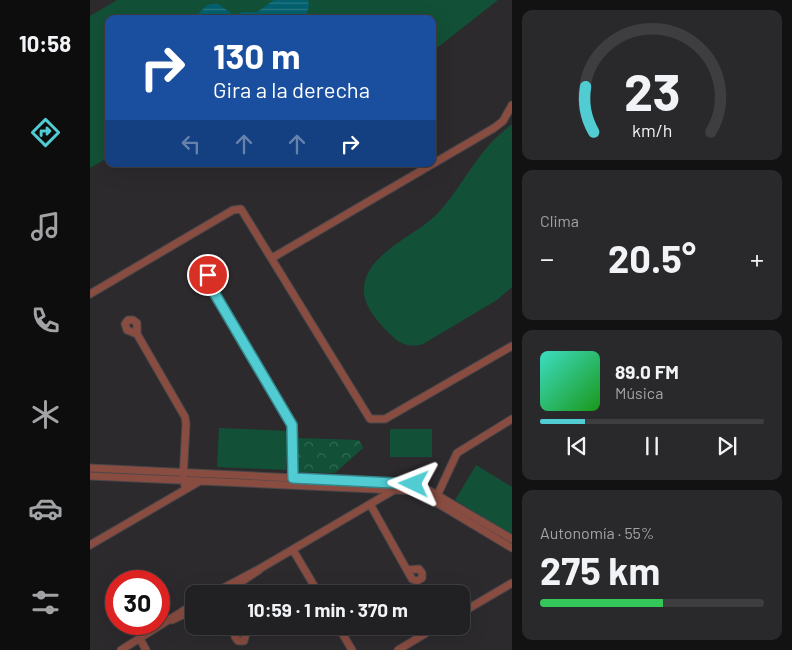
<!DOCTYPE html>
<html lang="es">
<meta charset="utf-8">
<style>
:root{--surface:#212022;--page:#29282a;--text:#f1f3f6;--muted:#a2a3a5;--line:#3e3e40;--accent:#51ccd3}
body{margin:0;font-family:Barlow,sans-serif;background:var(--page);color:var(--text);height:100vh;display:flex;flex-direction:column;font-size:19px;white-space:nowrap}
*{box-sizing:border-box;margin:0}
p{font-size:16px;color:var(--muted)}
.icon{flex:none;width:28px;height:28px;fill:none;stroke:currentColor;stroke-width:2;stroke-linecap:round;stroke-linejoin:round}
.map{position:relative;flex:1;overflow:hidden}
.details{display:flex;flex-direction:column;gap:10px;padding:10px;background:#121213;width:280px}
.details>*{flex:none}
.top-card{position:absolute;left:15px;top:15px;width:331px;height:152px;border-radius:10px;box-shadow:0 5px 20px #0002,0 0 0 1px var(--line);background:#1a4fa0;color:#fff;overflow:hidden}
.speed{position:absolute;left:15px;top:570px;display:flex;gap:10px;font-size:25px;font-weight:700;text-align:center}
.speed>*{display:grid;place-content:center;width:65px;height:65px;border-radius:50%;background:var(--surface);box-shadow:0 5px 20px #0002,0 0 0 1px var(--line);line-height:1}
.speed .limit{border:8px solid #d22;background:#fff;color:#111}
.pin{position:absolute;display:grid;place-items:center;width:42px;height:42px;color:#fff;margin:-21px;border:2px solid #fff;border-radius:50%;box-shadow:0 1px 5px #0007}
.me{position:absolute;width:55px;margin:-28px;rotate:272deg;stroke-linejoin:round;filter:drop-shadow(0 0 4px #0008)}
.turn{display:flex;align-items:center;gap:18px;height:105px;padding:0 25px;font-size:22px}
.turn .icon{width:65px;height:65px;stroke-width:2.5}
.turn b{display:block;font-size:35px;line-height:42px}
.lanes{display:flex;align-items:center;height:48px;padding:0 25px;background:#0003;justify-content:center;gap:25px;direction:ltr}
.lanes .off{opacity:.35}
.big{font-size:38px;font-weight:700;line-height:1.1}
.details .widget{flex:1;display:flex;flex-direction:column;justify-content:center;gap:8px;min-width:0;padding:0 18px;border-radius:10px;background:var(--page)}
.details .dial{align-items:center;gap:0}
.dial svg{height:130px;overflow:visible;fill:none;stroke:var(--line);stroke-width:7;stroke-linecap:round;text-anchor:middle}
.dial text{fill:var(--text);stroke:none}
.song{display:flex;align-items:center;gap:15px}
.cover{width:60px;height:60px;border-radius:8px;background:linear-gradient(135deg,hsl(170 70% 55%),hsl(120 70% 35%))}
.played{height:5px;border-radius:2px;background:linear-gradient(90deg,var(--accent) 20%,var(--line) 20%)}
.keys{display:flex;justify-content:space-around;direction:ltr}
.heat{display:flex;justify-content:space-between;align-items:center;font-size:28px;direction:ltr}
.charge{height:8px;border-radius:4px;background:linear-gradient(90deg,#34c759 55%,var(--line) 0)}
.trip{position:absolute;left:95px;top:585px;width:285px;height:50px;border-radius:10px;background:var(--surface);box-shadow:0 5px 20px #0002,0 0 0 1px var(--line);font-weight:700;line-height:50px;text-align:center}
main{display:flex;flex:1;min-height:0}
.tabs{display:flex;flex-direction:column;width:90px;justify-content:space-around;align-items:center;background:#0d0d0e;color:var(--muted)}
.tabs .icon{width:35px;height:35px}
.tabs .on{color:var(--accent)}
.tabs b{font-size:22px;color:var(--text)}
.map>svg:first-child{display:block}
.green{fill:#125137}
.park{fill:url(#park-crowns)}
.water{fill:url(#water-rules)}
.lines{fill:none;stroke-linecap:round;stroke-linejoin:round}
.minor-casing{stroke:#484649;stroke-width:9}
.minor{stroke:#894c41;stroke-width:7}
.route-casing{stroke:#358589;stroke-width:12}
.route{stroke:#51ccd3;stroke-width:9}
</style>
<main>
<nav class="tabs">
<b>10:58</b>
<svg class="icon on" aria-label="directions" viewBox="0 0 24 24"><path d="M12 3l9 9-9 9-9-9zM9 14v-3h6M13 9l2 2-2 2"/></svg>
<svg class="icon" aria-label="music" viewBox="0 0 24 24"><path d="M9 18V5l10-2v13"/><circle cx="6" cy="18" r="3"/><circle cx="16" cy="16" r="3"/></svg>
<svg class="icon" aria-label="phone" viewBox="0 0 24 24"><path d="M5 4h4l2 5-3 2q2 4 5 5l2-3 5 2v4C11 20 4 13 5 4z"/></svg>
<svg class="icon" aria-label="climate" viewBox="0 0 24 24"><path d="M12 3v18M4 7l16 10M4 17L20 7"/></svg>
<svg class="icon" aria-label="car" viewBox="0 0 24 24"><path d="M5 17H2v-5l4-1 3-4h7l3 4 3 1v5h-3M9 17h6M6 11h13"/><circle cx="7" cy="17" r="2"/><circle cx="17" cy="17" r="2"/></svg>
<svg class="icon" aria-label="filters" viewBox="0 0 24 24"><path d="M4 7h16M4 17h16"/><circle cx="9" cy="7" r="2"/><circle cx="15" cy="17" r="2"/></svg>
</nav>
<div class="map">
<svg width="422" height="650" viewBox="0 0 422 650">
<defs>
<pattern id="park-crowns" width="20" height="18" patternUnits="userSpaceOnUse" patternTransform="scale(1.25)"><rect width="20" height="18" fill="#125137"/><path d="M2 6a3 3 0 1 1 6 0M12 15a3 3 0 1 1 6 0" fill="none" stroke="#356a55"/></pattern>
<pattern id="water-rules" width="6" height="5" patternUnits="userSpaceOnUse" patternTransform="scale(1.25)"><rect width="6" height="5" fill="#03606e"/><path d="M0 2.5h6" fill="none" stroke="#287783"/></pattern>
</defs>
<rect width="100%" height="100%" fill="#2c2a2d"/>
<path class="green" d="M27,0H408L343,51L342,19H19V157L0,168V16Z
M422,124V287L407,300L333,344C315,349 306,341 294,328C282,315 270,300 275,281C283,250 329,234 349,212C368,191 381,165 400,144C406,137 415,130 422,124Z
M129,428L198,431L196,470L127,467Z
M300,429H342V457H300Z
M386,465L422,487V535L365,500Z"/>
<path class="park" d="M206,438L269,440L273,448L245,473L206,472Z"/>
<path class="water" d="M184,0H218L219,7L214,19H103L117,5L123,4H128L144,15L153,12H167Z"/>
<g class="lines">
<g class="minor-casing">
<path id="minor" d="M182,258L404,128L413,121L422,105
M122,289L112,284L111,281L114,275H118L122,278V289L202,425L203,481
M0,294L143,210L151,209L280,419H295L422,346
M47,334L37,330L35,324L38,320H43L47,323V334L95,417L96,424L93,480L96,489
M0,468L328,484L422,539
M0,476L327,491L422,548
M346,498L367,453L422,419
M280,504L322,579L327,581L332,578V573L329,569L317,570
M0,545L110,481
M203,550L229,594
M122,594L171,568L304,490
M133,594L169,570
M371,613L422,583
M82,620L104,610
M145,626V637L148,641H154L156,633L146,627
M248,626L262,650
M50,639L56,650
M31,650L104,604
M308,650L348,626"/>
</g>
<use href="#minor" class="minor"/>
</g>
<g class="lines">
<g class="route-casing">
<path id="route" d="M118,275L122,278V289L202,425L203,478L324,484"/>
</g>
<use href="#route" class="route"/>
</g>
</svg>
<div class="speed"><div class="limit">30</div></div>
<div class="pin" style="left:118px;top:275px;background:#d93025"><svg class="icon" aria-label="arrive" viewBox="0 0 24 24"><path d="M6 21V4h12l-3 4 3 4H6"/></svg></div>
<svg class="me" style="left:324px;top:484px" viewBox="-20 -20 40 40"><path d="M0-17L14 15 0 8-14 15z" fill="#51ccd3" stroke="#fff" stroke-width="4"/></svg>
<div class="trip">10:59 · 1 min · 370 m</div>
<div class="top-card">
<div class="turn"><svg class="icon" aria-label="right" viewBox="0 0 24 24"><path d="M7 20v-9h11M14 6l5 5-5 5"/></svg><div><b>130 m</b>Gira a la derecha</div></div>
<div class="lanes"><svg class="icon off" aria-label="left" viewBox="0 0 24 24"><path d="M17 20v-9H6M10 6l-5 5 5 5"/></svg><svg class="icon off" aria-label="ahead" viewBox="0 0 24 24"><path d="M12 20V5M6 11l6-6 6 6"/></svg><svg class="icon off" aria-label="ahead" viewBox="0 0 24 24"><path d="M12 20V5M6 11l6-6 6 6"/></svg><svg class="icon" aria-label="right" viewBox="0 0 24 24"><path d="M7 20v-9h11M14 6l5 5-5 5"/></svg></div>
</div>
</div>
<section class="details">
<div class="widget dial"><svg viewBox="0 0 100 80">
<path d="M14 69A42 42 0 1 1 86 69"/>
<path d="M14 69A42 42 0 0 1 9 41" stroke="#51ccd3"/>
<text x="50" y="56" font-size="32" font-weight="700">23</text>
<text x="50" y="72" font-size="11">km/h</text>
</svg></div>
<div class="widget"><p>Clima</p>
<div class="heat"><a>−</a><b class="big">20.5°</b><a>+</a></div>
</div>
<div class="widget">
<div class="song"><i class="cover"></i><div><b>89.0 FM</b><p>Música</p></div></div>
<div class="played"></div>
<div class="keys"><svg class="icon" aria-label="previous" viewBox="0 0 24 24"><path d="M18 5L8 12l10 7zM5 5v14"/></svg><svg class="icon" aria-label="pause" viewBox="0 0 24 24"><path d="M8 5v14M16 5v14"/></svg><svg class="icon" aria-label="next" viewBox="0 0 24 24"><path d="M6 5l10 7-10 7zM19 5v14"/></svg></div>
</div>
<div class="widget"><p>Autonomía · 55%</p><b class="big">275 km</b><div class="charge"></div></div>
</section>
</main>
